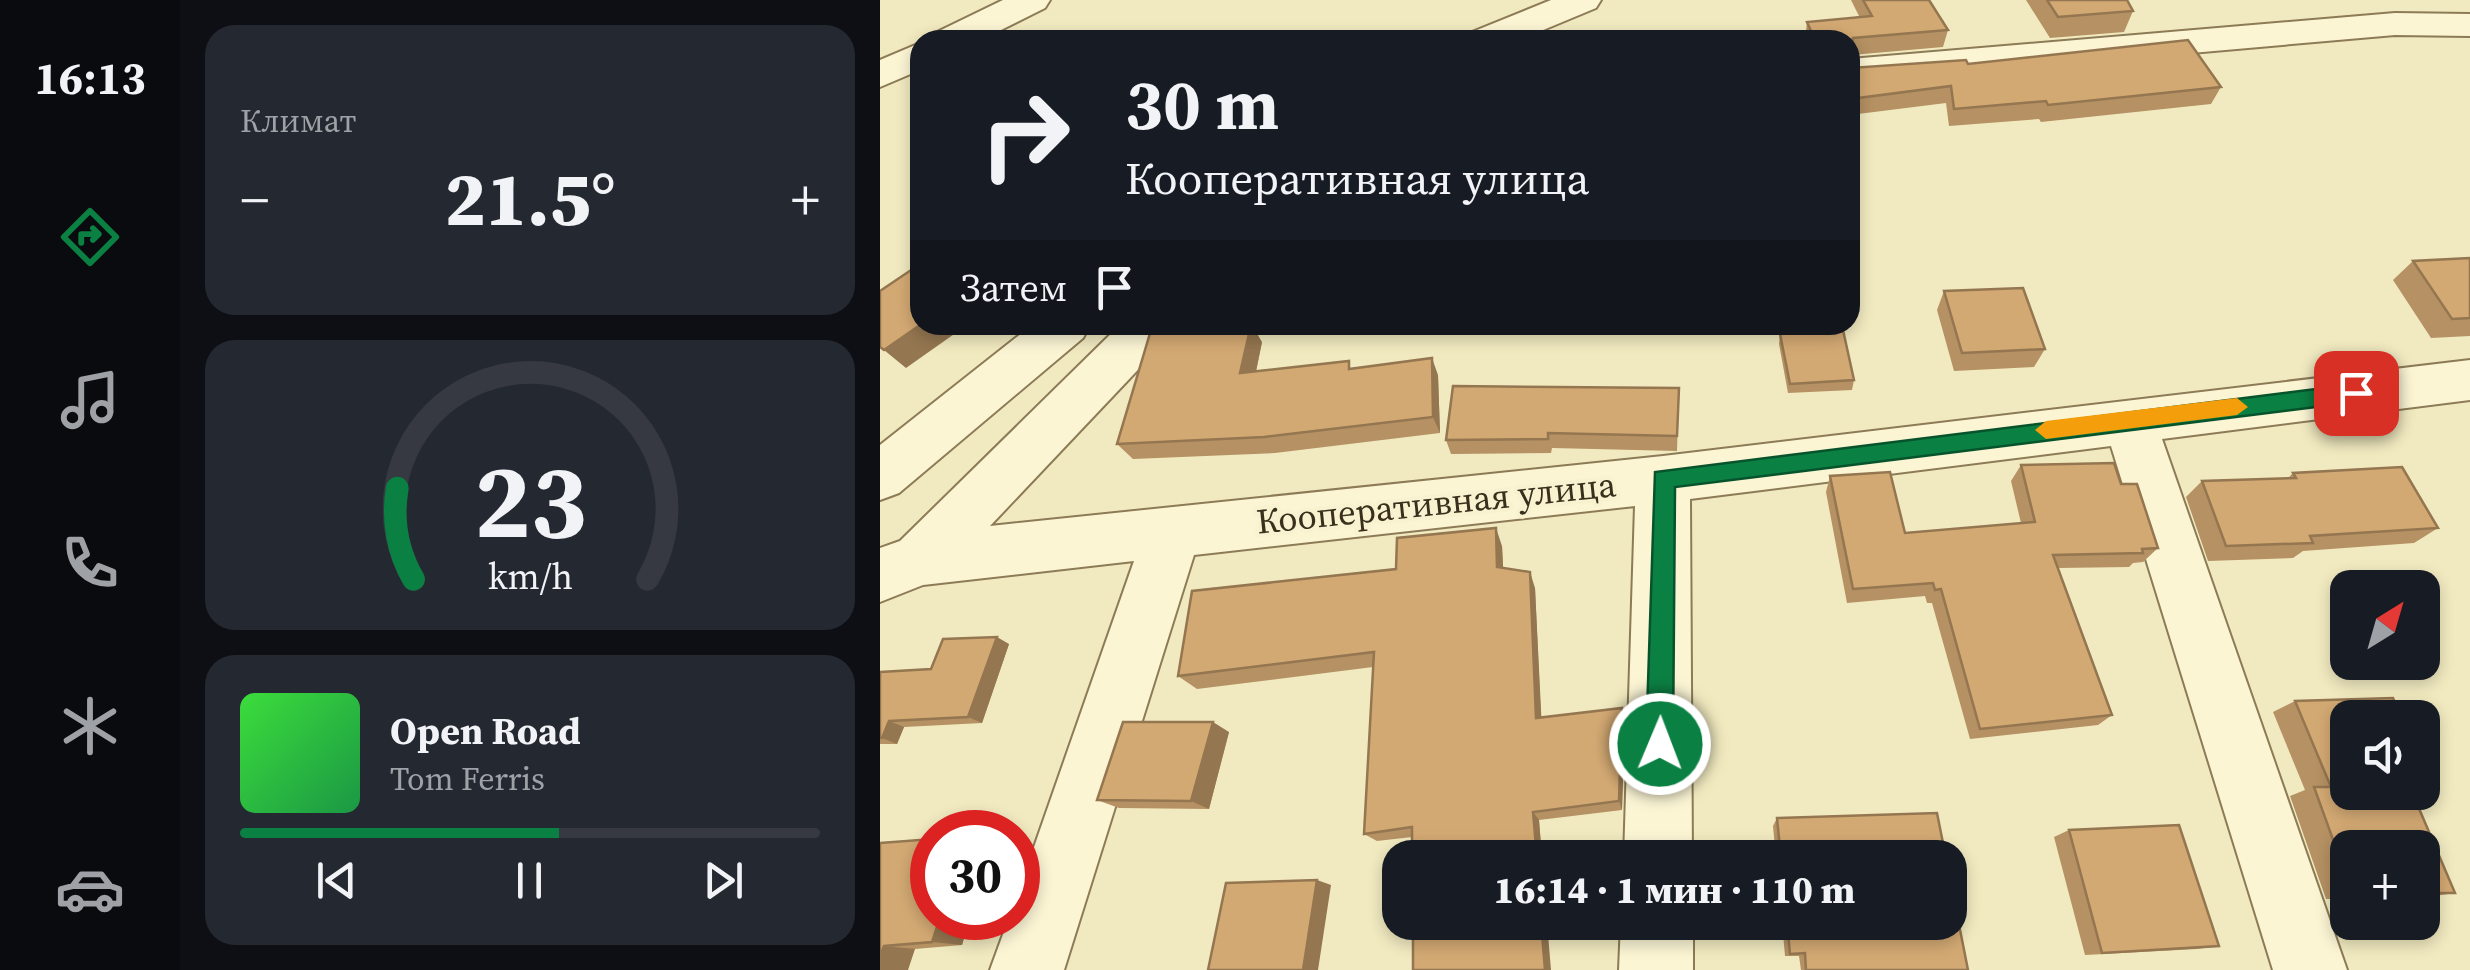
<!DOCTYPE html>
<html lang="ru">
<meta charset="utf-8">
<style>
:root{--surface:#171b24;--page:#242831;--text:#f1f3f6;--muted:#9ea1a6;--line:#363941;--accent:#0b8043}
body{margin:0;font-family:"Source Serif 4",serif;background:var(--page);color:var(--text);height:100vh;display:flex;flex-direction:column;font-size:38px;white-space:nowrap}
*{box-sizing:border-box;margin:0}
p{font-size:32px;color:var(--muted)}
.icon{flex:none;width:55px;height:55px;fill:none;stroke:currentColor;stroke-width:2;stroke-linecap:round;stroke-linejoin:round}
.map{position:relative;flex:1;overflow:hidden}
.drawer{display:flex;flex-direction:column;gap:25px;padding:25px;background:#0d0f14;width:700px}
.drawer>*{flex:none}
.top-card{position:absolute;left:30px;top:30px;width:950px;height:305px;border-radius:30px;box-shadow:0 5px 15px #0003;background:#171b24;color:var(--text);overflow:hidden}
.needle{width:65px;rotate:37deg}
.buttons{position:absolute;left:1450px;top:570px;display:grid;gap:20px}
.buttons a{display:grid;place-items:center;width:110px;height:110px;border-radius:20px;background:var(--surface);box-shadow:0 5px 15px #0003;font-size:50px}
.speed{position:absolute;left:30px;top:810px;display:flex;gap:20px;font-size:50px;font-weight:700;text-align:center}
.speed>*{display:grid;place-content:center;width:130px;height:130px;border-radius:50%;background:var(--surface);box-shadow:0 5px 15px #0003;line-height:1}
.speed .limit{border:15px solid #d22;background:#fff;color:#111}
.pin{position:absolute;display:grid;place-items:center;width:85px;height:85px;color:#fff;margin:-42px;border-radius:20px;box-shadow:0 5px 15px #0006}
.me{position:absolute;width:110px;margin:-55px;rotate:1deg;stroke-linejoin:round;filter:drop-shadow(0 0 8px #0008)}
.turn{display:flex;align-items:center;gap:35px;height:210px;padding:0 50px;font-size:45px}
.turn .icon{width:130px;height:130px;stroke-width:2.5}
.turn b{display:block;font-size:70px;line-height:85px}
.then{display:flex;align-items:center;height:95px;padding:0 50px;background:#0003;gap:20px;font-size:38px}
.big{font-size:75px;font-weight:800;line-height:1.1}
.drawer .widget{flex:1;display:flex;flex-direction:column;justify-content:center;gap:15px;min-width:0;padding:0 35px;border-radius:30px;background:var(--page)}
.drawer .dial{align-items:center;gap:0}
.dial svg{height:260px;overflow:visible;fill:none;stroke:var(--line);stroke-width:7;stroke-linecap:round;text-anchor:middle}
.dial text{fill:var(--text);stroke:none}
.song{display:flex;align-items:center;gap:30px}
.cover{width:120px;height:120px;border-radius:15px;background:linear-gradient(135deg,hsl(120 70% 55%),hsl(140 70% 35%))}
.played{height:10px;border-radius:5px;background:linear-gradient(90deg,var(--accent) 55%,var(--line) 55%)}
.keys{display:flex;justify-content:space-around;direction:ltr}
.heat{display:flex;justify-content:space-between;align-items:center;font-size:55px;direction:ltr}
.trip{position:absolute;left:502px;top:840px;width:585px;height:100px;border-radius:30px;background:var(--surface);box-shadow:0 5px 15px #0003;font-weight:800;line-height:100px;text-align:center}
main{display:flex;flex:1;min-height:0}
.menu{display:flex;flex-direction:column;width:180px;justify-content:space-around;align-items:center;background:#090b0e;color:var(--muted)}
.menu .icon{width:70px;height:70px}
.menu .current{color:var(--accent)}
.menu b{font-size:45px;color:var(--text)}
.map>svg:first-child{display:block}
.lines{fill:none;stroke-linecap:round;stroke-linejoin:round}
.minor-casing{stroke:#8c7b56;stroke-width:4}
.minor{fill:#fbf5d4;fill-rule:evenodd}
.wall{fill:#b59163}
.shaded-wall{fill:#947650}
.building{fill:#d3a973;stroke:#947650;stroke-width:2.5}
.route{fill:#0b8043;stroke:#07532c;stroke-width:2.5}
.slow{fill:#f59e0b}
.labels{text-anchor:middle;dominant-baseline:central;stroke-width:8;stroke-linejoin:round;paint-order:stroke}
.street-label{font-size:35px;fill:#3a2f1c;stroke:#f8f2d0}
</style>
<main>
<nav class="menu">
<b>16:13</b>
<svg class="icon current" aria-label="directions" viewBox="0 0 24 24"><path d="M12 3l9 9-9 9-9-9zM9 14v-3h6M13 9l2 2-2 2"/></svg>
<svg class="icon" aria-label="music" viewBox="0 0 24 24"><path d="M9 18V5l10-2v13"/><circle cx="6" cy="18" r="3"/><circle cx="16" cy="16" r="3"/></svg>
<svg class="icon" aria-label="phone" viewBox="0 0 24 24"><path d="M5 4h4l2 5-3 2q2 4 5 5l2-3 5 2v4C11 20 4 13 5 4z"/></svg>
<svg class="icon" aria-label="climate" viewBox="0 0 24 24"><path d="M12 3v18M4 7l16 10M4 17L20 7"/></svg>
<svg class="icon" aria-label="car" viewBox="0 0 24 24"><path d="M5 17H2v-5l4-1 3-4h7l3 4 3 1v5h-3M9 17h6M6 11h13"/><circle cx="7" cy="17" r="2"/><circle cx="17" cy="17" r="2"/></svg>
</nav>
<section class="drawer">
<div class="widget"><p>Климат</p>
<div class="heat"><a>−</a><b class="big">21.5°</b><a>+</a></div>
</div>
<div class="widget dial"><svg viewBox="0 0 100 80">
<path d="M14 69A42 42 0 1 1 86 69"/>
<path d="M14 69A42 42 0 0 1 9 41" stroke="#0b8043"/>
<text x="50" y="56" font-size="32" font-weight="700">23</text>
<text x="50" y="72" font-size="11">km/h</text>
</svg></div>
<div class="widget">
<div class="song"><i class="cover"></i><div><b>Open Road</b><p>Tom Ferris</p></div></div>
<div class="played"></div>
<div class="keys"><svg class="icon" aria-label="previous" viewBox="0 0 24 24"><path d="M18 5L8 12l10 7zM5 5v14"/></svg><svg class="icon" aria-label="pause" viewBox="0 0 24 24"><path d="M8 5v14M16 5v14"/></svg><svg class="icon" aria-label="next" viewBox="0 0 24 24"><path d="M6 5l10 7-10 7zM19 5v14"/></svg></div>
</div>
</section>
<div class="map">
<svg width="1590" height="970" viewBox="0 0 1590 970">
<rect width="100%" height="100%" fill="#f1eac0"/>
<g class="lines">
<g class="minor-casing">
<path id="minor" d="M123,0H170L165,8L101,40H52L57,32Z
M671,0H721L716,8L639,40H587L592,32Z
M1515,13L1590,14V36L1515,35L970,83V59Z
M40,43V70L0,87V60Z
M152,325H210L203,338L19,493L0,500V445Z
M240,325H295L288,338L110,526L783,456L1590,360V400L1282,439L1467,970H1393L1231,446L810,499L812,858H744L755,506L314,555L184,970H110L129,918H138V893L254,561L43,585L0,602V548L20,541Z
M741,922H813V970H739Z"/>
</g>
<use href="#minor" class="minor"/>
</g>
<path class="wall" d="M971,0H1049L1068,30L1063,47L972,55L971,68L1088,64L1341,87L1331,104L1161,122L1159,119L1069,126L1066,103L970,115V40H925L927,22L980,18Z
M1146,0H1247L1253,11L1244,32L1170,38Z
M1590,258V336L1551,338L1513,280L1533,261Z
M1064,291L1165,349L1154,367L1074,371L1057,310Z
M900,334L974,380L972,390L908,393L899,344Z
M382,342L376,372L473,368L558,375L560,433L395,453L253,459L237,444Z
M799,388L797,451L672,448L671,453L571,454L566,440Z
M1141,465L1241,484L1278,548L1263,562L1253,563L1249,567L1178,568L1232,715L1218,725L1090,739L1052,603H1047L1045,596L967,603L946,492L950,476L1025,533L1141,523L1131,481Z
M1413,473L1558,528L1534,543L1423,551L1413,558L1328,561L1306,497L1322,481L1407,479Z
M622,546L623,568L655,588L661,718L742,708L745,720L742,810L659,820L662,858H532V837L497,841L484,834L493,667L317,689L298,676L516,569Z
M129,644L102,723L24,727L17,744H0V672L51,669Z
M1415,701L1468,718L1575,893L1542,898V848H1468V899H1446L1410,796L1425,790L1393,712Z
M349,732L329,809L239,808L217,800Z
M897,818L1066,858H896L893,826Z
M1189,830L1339,946L1317,949L1205,955L1174,837Z
M0,843L52,918H90L82,945L35,949L0,970Z
M902,922H1070L1088,970H921L919,956H905Z"/>
<path class="shaded-wall" d="M40,325H87L26,368L4,350Z
M372,325L382,342L372,390L360,373Z
M552,358L558,375L560,433L553,417Z
M616,528L622,546L624,584L617,567Z
M650,572L655,588L662,730L656,718Z
M117,637L129,644L102,723L88,717Z
M742,708L745,720L742,810L739,801Z
M9,721L24,727L17,744L2,738Z
M333,722L349,732L329,809L311,801Z
M653,812L659,820L662,858H657Z
M437,880L451,885L438,970H423Z
M60,918H90L82,945L52,942Z
M661,922H667L671,970H665Z
M4,946L35,949L28,970H0V957Z"/>
<path class="building" d="M983,0H1049L1068,30L973,38L971,68L1086,60L1088,64L1308,40L1341,87L1168,105L1166,101L1074,109L1071,86L970,99V40H935L927,22L992,16Z
M1167,0H1247L1253,11L1178,17Z
M222,32L236,40H208Z
M1590,258V318L1572,319L1533,261Z
M40,264V325L4,350L0,347V291Z
M1143,288L1165,349L1082,353L1064,291Z
M359,325H371L360,373L469,361V369L552,358L553,417L384,437L237,444L271,330Z
M963,330L974,380L910,384L900,334Z
M573,386L799,388L797,436L668,433V439L566,440Z
M1234,463L1241,484H1257L1278,548L1262,549L1263,553L1173,555L1232,715L1100,729L1061,589L1055,590L1053,583L973,589L950,476L1010,472L1025,533L1155,522L1141,465Z
M1522,467L1558,528L1430,536L1433,543L1346,546L1322,481L1416,478L1413,473Z
M616,528L617,567L650,572L656,718L742,708L739,801L653,812L657,858H532V827L484,834L494,652L298,676L312,591L516,569L517,538Z
M117,637L88,717L9,721L2,738H0V672L51,669L63,639Z
M1513,698L1522,718H1468V792H1532L1575,893H1542V848H1468V881L1434,787H1451L1415,701Z
M243,722H333L311,801L217,800Z
M1057,813L1066,858H901L897,818Z
M1299,825L1339,946L1222,953L1189,830Z
M52,839V918H60L52,942L4,946L0,957V843Z
M1070,879L1088,970H926L925,953L910,954L907,922H1070Z
M437,880L423,970H328L346,883Z
M533,922H661L665,970H533Z"/>
<path class="route" d="M1476,384L1487,393L1476,402L795,487L793,744L789,753L780,757L770,753L766,744L775,472Z"/>
<path class="slow" d="M1357,398L1368,407L1357,415L1166,439L1155,430L1166,421Z"/>
<g class="labels">
<g class="street-label">
<text transform="translate(556 503) rotate(-6)">Кооперативная улица</text>
</g>
</g>
</svg>
<div class="buttons">
<a><svg class="needle" viewBox="-14 -14 28 28"><path d="M0-13l5 13h-10z" fill="#e53935"/><path d="M0 13l5-13h-10z" fill="#9ea1a6"/></svg></a>
<a><svg class="icon" aria-label="sound" viewBox="0 0 24 24"><path d="M4 9h4l5-4v14l-5-4H4zM17 9q2 3 0 6"/></svg></a>
<a>+</a>
</div>
<div class="speed"><div class="limit">30</div></div>
<div class="pin" style="left:1476px;top:393px;background:#d93025"><svg class="icon" aria-label="arrive" viewBox="0 0 24 24"><path d="M6 21V4h12l-3 4 3 4H6"/></svg></div>
<svg class="me" style="left:780px;top:744px" viewBox="-20 -20 40 40"><circle r="17" fill="#0b8043" stroke="#fff" stroke-width="3"/><path d="M0-11L8 9 0 5-8 9z" fill="#fff"/></svg>
<div class="trip">16:14 · 1 мин · 110 m</div>
<div class="top-card">
<div class="turn"><svg class="icon" aria-label="right" viewBox="0 0 24 24"><path d="M7 20v-9h11M14 6l5 5-5 5"/></svg><div><b>30 m</b>Кооперативная улица</div></div>
<div class="then">Затем<svg class="icon" aria-label="arrive" viewBox="0 0 24 24"><path d="M6 21V4h12l-3 4 3 4H6"/></svg></div>
</div>
</div>
</main>
